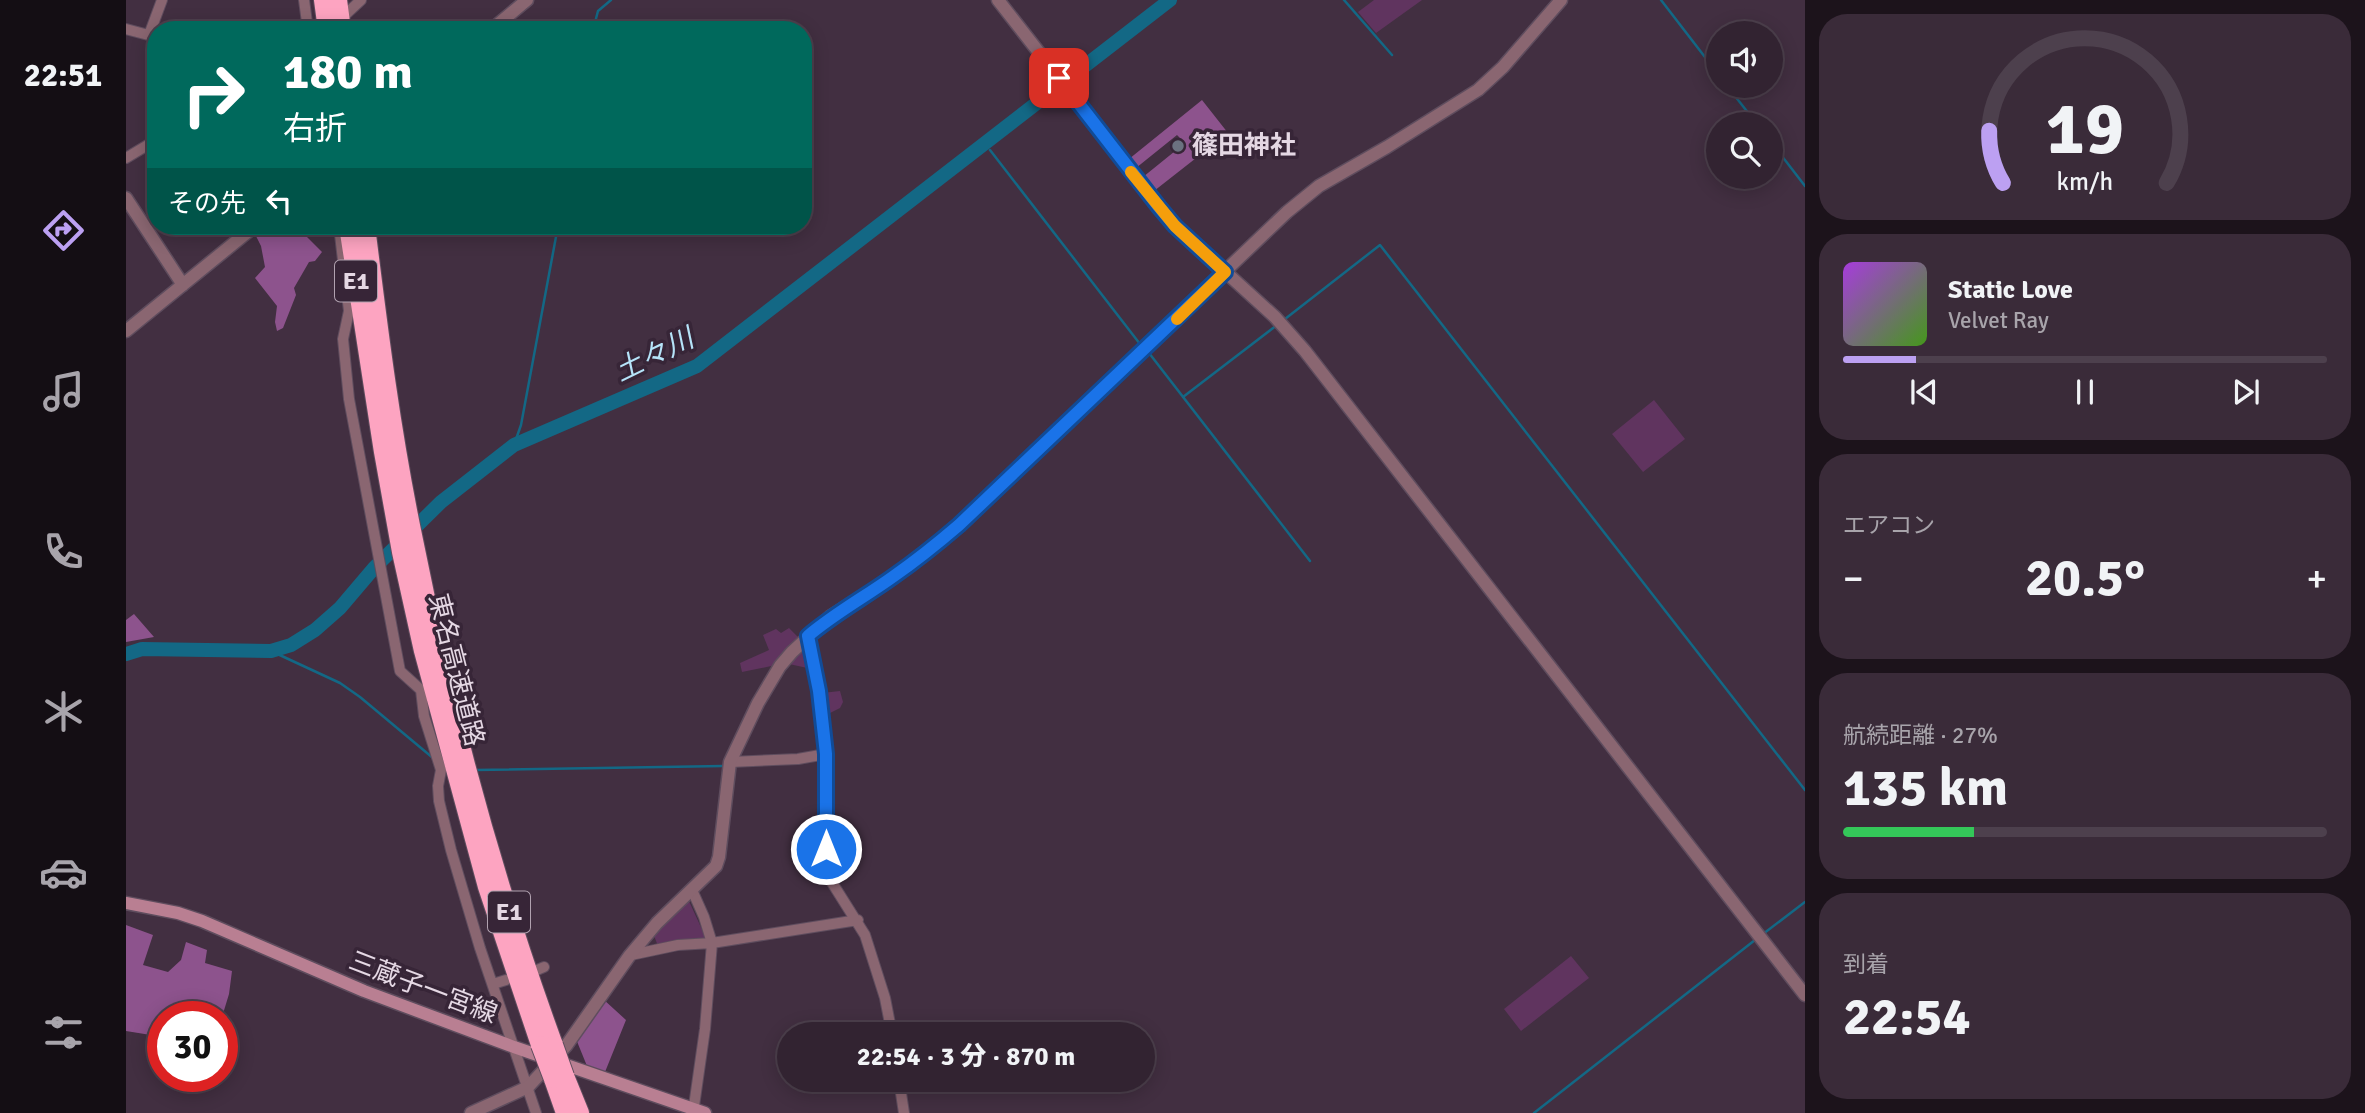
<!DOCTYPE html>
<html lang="ja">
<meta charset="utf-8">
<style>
:root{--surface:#322331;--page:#3a2b39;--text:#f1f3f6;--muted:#a8a4ab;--line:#4d404d;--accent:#bca0f2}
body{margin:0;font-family:Signika,"Noto Sans JP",sans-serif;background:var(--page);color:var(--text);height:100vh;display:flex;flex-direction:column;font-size:26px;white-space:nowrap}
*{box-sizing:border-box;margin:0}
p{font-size:23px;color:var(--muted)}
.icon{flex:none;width:38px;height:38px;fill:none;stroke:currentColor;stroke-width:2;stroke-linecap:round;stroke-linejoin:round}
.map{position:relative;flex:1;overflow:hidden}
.panel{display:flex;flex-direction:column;gap:14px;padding:14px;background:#1c131b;width:560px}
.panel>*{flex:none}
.top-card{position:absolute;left:21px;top:21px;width:665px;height:214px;border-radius:28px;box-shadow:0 4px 18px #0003,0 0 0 2px var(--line);background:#00695c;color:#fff;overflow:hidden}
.controls{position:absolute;left:1580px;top:21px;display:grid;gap:14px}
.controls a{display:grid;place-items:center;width:77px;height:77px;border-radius:50%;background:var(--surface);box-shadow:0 4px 18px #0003,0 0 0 2px var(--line);font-size:35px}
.speed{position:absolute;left:21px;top:1001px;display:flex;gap:14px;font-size:35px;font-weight:700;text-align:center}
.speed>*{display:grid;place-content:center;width:91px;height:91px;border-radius:50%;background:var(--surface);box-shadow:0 4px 18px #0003,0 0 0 2px var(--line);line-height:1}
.speed .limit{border:10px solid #d22;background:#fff;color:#111}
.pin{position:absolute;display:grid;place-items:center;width:60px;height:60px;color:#fff;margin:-30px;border-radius:14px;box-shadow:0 4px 10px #0006}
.me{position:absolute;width:77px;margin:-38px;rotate:0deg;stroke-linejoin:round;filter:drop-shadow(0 0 5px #0008)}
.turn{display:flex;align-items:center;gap:24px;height:147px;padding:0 21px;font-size:32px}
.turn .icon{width:91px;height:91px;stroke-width:2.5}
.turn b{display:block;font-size:49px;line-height:60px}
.then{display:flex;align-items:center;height:66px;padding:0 21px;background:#0003;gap:14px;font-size:26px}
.big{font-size:52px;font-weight:800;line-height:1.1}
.panel .card{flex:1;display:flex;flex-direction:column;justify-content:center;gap:10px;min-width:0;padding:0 24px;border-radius:28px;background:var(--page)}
.panel .dial{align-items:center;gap:0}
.dial svg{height:182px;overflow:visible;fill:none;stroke:var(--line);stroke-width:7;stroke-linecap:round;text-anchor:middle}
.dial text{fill:var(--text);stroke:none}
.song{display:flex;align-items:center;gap:21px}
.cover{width:84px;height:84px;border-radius:10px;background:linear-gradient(135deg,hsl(280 70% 55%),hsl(100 70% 35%))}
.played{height:7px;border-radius:4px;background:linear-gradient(90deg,var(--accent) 15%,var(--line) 15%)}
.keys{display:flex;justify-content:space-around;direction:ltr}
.heat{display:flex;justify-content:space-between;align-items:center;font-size:38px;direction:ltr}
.charge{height:10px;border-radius:5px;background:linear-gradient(90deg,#34c759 27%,var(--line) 0)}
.trip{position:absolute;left:651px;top:1022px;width:378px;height:70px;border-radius:35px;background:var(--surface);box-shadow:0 4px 18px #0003,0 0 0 2px var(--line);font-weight:800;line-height:70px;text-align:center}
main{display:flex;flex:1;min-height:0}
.tab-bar{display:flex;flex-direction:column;width:126px;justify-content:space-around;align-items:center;background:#140e14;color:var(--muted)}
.tab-bar .icon{width:49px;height:49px}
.tab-bar .selected{color:var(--accent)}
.tab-bar b{font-size:32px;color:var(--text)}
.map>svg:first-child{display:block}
.green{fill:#60345f}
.forest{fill:#8d538d}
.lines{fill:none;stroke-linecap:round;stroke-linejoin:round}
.stream{stroke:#136885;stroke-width:2.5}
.river{stroke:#136885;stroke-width:14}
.minor-casing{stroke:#5f4d5e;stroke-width:12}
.tertiary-casing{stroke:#5f4d5e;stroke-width:15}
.secondary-casing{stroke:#5f4d5e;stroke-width:15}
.motorway-casing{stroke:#5f4d5e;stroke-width:20}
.minor{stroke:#8a6671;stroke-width:10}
.tertiary{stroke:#8a6671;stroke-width:12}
.secondary{stroke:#b97f92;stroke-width:12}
.motorway{stroke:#fda4c1;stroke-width:18}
.motorway-bridge-casing{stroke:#5f4d5e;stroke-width:20;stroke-linecap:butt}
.motorway-bridge{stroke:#fda4c1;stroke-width:18}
.route-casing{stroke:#114b97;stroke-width:18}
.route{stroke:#1a73e8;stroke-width:12}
.slow{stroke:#f59e0b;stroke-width:12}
.worship-dot{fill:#6b7280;stroke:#372537;stroke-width:2.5}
.labels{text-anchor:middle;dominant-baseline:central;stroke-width:7;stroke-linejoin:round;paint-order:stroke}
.shield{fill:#372537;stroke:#b1a2b0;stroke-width:2}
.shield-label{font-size:24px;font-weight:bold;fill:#e5d8e4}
.poi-label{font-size:26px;font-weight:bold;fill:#e5d8e4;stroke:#372537;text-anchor:start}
.street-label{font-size:26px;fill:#e5d8e4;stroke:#372537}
.water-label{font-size:28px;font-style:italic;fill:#b6e4f9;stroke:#372537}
</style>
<main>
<nav class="tab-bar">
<b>22:51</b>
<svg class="icon selected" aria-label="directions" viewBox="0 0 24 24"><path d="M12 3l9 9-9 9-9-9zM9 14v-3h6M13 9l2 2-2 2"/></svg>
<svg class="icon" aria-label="music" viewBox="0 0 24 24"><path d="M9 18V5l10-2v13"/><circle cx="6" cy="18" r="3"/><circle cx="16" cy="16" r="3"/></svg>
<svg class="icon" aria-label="phone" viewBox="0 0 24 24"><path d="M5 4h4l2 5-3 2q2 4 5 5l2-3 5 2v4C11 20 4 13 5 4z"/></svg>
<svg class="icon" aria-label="climate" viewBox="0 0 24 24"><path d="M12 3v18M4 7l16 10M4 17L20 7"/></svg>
<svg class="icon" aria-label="car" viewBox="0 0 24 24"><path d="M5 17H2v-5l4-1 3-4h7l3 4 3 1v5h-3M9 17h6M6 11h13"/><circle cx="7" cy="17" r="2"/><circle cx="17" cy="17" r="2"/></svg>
<svg class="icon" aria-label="filters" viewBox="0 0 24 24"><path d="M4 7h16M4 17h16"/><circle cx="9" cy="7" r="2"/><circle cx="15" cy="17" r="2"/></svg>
</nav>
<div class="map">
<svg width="1679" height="1113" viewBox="0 0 1679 1113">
<rect width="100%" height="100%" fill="#422f41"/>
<path class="green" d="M1248,0H1296L1250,33L1232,12Z
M1528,400L1559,439L1517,472L1486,434Z
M663,628L674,639L650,665L616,672L614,663L643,650L637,635L650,629L655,633Z
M678,645L682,646L686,669L663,664Z
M714,691L717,702L714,708L698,716L696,693Z
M562,899L579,936L578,939L532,946L527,933Z
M1445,956L1463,978L1395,1031L1378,1009Z"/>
<path class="forest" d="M1076,100L1102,133L1028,191L1017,177L1059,143L1051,135L1010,168L1003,159Z
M138,226H170L196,252L189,261L183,262L168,288L170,295L157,328L151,331L149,322L151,306L129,278L139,267L135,246L129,234Z
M8,614L28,637L0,642V620Z
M0,925L27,935L17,965L42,972L55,960L60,942L81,950L79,963L106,971L103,994L96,1017H37V1037L0,1031Z
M477,999L500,1020L479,1072L461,1066L450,1039Z"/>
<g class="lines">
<path class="stream" d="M1218,0L1266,55
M1535,0L1592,74
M467,30L472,11L485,0
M1601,86L1631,124
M1645,142L1679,186
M864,150L1014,344
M1159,319L1254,245L1679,790
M1023,353L1184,561
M1057,397L1151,325
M388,445L395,425L432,226
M145,651L214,683L234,697L307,758
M349,770L597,766
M1637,934L1679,902
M1408,1113L1629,940"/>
<path class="river" d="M0,654L16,649L145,651L165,645L189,630L214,608L248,568L315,502L388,445L571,366L1044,0"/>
<g class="minor-casing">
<path id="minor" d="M178,0L182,30
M220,14L235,0
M0,29L30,37
M23,35L36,0
M0,158L30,140
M213,226L223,311L217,339L223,399L274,671L295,690L298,716L315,770L312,786L313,801L325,850L354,948L410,1113
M683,636L693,691L700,754V873L739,935L759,998L766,1034
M604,762L672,759L700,754
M566,890L578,917L586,943L579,1029L567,1113
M505,955L552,945L586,943L732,920
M411,970L418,967
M367,984L380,980
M773,1080L778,1113"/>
</g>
<g class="tertiary-casing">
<path id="tertiary" d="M872,0L933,78
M365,30L401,0
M940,88L1049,226L1149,317L1179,351L1679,995
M0,198L57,285
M0,331L129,226
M345,1113L402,1087L440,1046L504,955L531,923L590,866L593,857L604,762L632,703L654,666L666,652L705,616L766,578L833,525L1161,212L1193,186L1261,147L1352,90L1377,67L1435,0"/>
</g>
<g class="secondary-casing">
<path id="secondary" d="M0,903L52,913L76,921L238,991L388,1047L579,1113"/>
</g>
<g class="motorway-casing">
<path id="motorway" d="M197,0L201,30
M212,0L216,30
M222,226L257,452L275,552L297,651L361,887L414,1045
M240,226C253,331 266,436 288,540C322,711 368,881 428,1045
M439,1076L454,1113
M427,1079L439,1113"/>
</g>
<use href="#minor" class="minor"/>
<use href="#tertiary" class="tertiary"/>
<use href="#secondary" class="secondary"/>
<use href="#motorway" class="motorway"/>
<g class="motorway-bridge-casing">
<path id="motorway-bridge" d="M414,1045L427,1079
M428,1045L439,1076"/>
</g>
<use href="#motorway-bridge" class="motorway-bridge"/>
</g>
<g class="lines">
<g class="route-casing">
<path id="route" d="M700,849V754L693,691L682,636C709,613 739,597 768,576C791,560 812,543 833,525L1099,272L1049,226L1033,207L933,78"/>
</g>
<use href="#route" class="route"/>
<path class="slow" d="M1005,172L1049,226L1099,272L1051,319"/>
</g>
<circle class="worship-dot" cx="1052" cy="146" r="7"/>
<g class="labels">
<g class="shield">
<rect x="209" y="260.5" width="42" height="41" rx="5"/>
<rect x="362" y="891.5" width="42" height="41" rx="5"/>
</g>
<g class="shield-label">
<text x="230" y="281">E1</text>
<text x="383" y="912">E1</text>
</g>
<g class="poi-label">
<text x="1066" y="146">篠田神社</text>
</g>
<g class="street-label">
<text transform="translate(330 670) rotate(76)">東名高速道路</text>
<text transform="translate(297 988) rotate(21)">三蔵子一宮線</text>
</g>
<g class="water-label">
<text transform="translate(528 355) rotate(-26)">土々川</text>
</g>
</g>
</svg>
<div class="controls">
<a><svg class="icon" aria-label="sound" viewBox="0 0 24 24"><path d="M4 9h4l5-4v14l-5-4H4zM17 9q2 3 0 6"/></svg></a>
<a><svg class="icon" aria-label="search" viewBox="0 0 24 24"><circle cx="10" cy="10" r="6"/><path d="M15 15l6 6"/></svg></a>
</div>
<div class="speed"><div class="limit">30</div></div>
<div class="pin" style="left:933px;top:78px;background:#d93025"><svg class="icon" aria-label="arrive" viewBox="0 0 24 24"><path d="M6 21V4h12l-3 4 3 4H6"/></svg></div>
<svg class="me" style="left:700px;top:849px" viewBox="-20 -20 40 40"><circle r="17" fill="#1a73e8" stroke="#fff" stroke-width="3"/><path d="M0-11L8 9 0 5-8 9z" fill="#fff"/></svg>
<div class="trip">22:54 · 3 分 · 870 m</div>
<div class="top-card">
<div class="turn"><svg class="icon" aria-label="right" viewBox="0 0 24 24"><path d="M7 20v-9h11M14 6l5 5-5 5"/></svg><div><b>180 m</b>右折</div></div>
<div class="then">その先<svg class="icon" aria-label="left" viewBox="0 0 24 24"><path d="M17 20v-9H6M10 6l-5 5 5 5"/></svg></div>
</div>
</div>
<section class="panel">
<div class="card dial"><svg viewBox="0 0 100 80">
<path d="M14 69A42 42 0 1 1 86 69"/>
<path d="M14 69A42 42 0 0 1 8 46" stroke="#bca0f2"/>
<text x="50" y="56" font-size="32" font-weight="700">19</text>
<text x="50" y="72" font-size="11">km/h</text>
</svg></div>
<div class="card">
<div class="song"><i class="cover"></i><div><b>Static Love</b><p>Velvet Ray</p></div></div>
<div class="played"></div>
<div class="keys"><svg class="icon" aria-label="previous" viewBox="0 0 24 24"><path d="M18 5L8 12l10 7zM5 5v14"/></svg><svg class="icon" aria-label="pause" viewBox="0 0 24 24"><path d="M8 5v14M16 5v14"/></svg><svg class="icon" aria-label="next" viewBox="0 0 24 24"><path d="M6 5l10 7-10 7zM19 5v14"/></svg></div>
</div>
<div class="card"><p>エアコン</p>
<div class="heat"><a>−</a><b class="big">20.5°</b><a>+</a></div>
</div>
<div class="card"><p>航続距離 · 27%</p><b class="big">135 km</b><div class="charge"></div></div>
<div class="card"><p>到着</p><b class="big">22:54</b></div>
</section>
</main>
